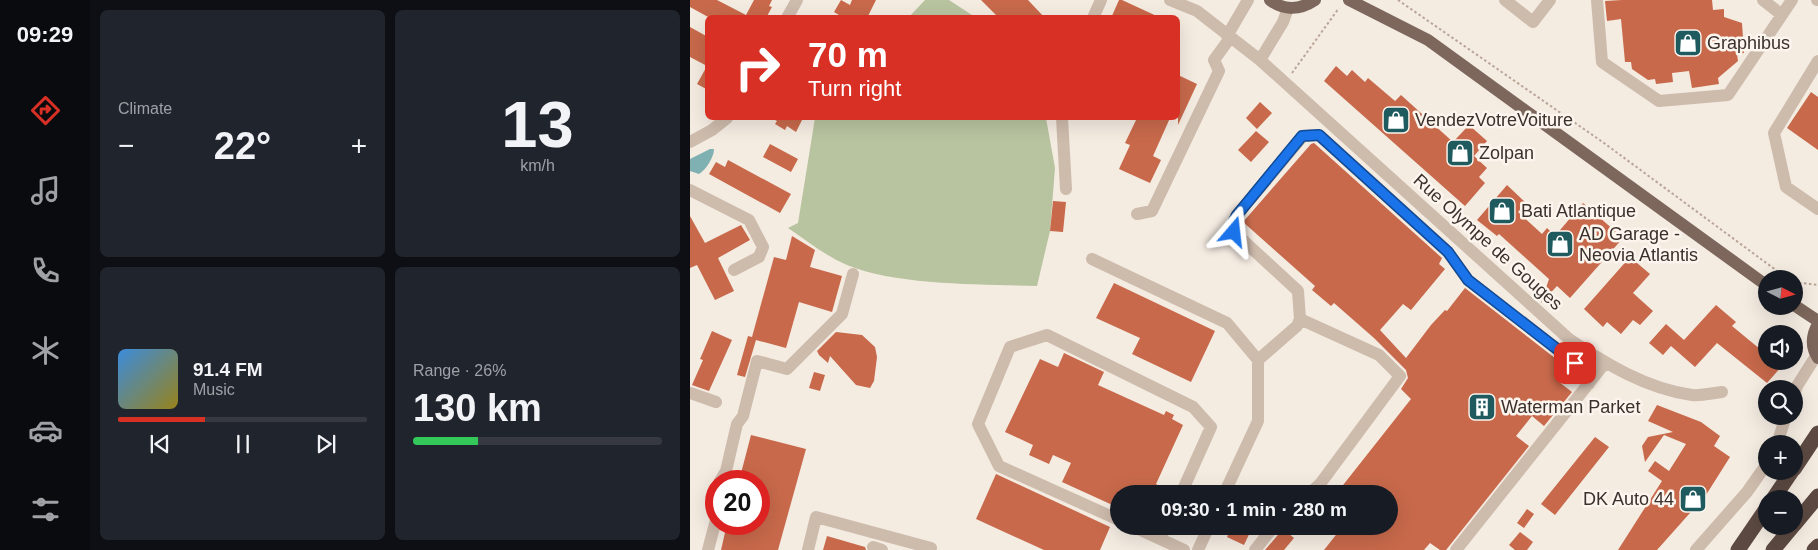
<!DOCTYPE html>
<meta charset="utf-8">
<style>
:root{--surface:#171b24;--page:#20242c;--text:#f1f3f6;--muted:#9ea1a6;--line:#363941;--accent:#d93025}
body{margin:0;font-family:Arial,sans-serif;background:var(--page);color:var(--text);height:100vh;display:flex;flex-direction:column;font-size:19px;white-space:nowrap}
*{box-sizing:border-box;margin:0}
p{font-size:16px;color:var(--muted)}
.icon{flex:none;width:28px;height:28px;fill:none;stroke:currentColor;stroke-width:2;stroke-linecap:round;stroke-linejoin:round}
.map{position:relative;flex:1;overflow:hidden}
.details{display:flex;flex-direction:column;gap:10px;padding:10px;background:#0d0f14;width:600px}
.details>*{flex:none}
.top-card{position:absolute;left:15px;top:15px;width:475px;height:105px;border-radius:8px;box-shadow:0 5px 20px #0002;background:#d93025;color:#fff;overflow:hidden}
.needle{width:32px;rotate:96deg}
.buttons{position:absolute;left:1068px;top:270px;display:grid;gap:10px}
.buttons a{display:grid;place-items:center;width:45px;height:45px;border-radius:50%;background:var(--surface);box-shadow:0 5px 20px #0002;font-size:25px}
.speed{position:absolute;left:15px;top:470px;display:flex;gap:10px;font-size:25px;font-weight:700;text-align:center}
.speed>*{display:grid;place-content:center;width:65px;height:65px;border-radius:50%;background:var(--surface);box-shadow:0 5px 20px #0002;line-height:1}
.speed .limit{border:8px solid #d22;background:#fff;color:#111}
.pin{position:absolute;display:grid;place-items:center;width:42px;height:42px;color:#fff;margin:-21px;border-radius:10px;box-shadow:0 2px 8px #0006}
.me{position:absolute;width:55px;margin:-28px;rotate:17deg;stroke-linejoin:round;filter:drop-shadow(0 0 4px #0008)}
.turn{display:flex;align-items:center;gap:18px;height:105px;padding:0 20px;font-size:22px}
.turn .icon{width:65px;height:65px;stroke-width:2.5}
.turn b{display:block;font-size:35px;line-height:42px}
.big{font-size:38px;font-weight:600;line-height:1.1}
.details .card{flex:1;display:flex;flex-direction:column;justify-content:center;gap:8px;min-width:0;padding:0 18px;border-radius:8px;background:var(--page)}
.details .dial{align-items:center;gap:0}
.dial b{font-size:65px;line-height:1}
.song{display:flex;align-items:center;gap:15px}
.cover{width:60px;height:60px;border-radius:8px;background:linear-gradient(135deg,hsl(210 70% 55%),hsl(50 70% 35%))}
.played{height:5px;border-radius:2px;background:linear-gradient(90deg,var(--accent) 35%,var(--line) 35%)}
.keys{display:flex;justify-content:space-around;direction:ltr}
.heat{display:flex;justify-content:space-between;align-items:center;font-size:28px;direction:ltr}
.charge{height:8px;border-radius:4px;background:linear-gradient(90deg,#34c759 26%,var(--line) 0)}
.details .tiles{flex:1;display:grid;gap:10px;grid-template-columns:repeat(2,1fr)}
.trip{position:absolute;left:420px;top:485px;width:288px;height:50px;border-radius:25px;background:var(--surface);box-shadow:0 5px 20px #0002;font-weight:600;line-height:50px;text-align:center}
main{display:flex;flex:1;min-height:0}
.tabs{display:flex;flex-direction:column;width:90px;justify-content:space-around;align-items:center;background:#090b0e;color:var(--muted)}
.tabs .icon{width:35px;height:35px}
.tabs .current{color:var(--accent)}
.tabs b{font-size:22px;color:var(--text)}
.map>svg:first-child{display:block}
.green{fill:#b8c4a0}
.water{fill:#7fb0b2}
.building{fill:#c8694b}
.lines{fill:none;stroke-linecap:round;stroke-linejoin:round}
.path{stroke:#b9a596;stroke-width:2;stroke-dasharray:2.5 2.5;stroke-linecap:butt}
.minor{stroke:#cdbbac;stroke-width:12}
.major{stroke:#7d675c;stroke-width:12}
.highway{stroke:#5c4a42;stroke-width:15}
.route-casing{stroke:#114b97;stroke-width:12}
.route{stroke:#1a73e8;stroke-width:9}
.labels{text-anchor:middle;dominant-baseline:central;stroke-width:5;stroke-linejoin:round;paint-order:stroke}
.poi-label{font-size:18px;fill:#3b302b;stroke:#fbf5ee;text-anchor:start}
.street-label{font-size:18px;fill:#3b302b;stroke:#fbf5ee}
</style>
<main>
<nav class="tabs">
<b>09:29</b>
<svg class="icon current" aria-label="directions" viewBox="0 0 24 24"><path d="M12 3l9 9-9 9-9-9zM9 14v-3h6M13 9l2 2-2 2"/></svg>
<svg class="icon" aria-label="music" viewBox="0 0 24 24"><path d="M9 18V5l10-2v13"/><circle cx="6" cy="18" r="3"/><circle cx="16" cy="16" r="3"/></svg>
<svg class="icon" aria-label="phone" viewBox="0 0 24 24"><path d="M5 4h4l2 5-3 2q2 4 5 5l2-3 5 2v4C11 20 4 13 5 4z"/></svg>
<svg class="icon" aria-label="climate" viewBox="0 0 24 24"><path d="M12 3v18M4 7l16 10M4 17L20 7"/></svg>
<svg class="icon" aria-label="car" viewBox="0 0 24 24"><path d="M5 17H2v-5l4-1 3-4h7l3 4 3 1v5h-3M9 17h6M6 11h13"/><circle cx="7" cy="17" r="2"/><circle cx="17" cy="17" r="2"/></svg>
<svg class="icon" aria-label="filters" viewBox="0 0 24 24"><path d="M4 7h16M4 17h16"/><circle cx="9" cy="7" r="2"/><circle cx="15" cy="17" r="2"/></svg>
</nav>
<section class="details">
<div class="tiles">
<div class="card"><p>Climate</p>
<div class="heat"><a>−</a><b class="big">22°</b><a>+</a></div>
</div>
<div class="card dial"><b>13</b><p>km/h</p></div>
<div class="card">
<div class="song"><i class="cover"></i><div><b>91.4 FM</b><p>Music</p></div></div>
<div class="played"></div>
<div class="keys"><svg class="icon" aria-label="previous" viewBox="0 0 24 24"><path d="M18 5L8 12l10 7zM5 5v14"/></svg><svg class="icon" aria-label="pause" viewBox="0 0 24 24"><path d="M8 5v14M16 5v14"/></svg><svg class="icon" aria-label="next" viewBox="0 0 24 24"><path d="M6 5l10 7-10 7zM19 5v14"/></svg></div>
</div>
<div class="card"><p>Range · 26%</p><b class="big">130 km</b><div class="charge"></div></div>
</div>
</section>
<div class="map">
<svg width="1128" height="550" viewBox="0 0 1128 550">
<rect width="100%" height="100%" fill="#f4ebe1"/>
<path class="green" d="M235,0H259L285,17H219Z
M125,118H356L365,168L360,231L347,286C292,284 208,286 157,265C136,256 117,241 98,228L108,223Z"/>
<path class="water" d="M20,149H24C24,157 16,170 9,174L0,171V159Z"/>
<path class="building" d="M0,0H27L56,15L64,0H82L79,6L82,7L76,18H20L0,7Z
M151,0L160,5L162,0H186L177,18H154L144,12Z
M291,0H338L355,18H309Z
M429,0H432L471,18H421Z
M932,0H1022L1023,10L1034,9V17L1052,23L1054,53L1047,54L1048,61L1028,78L1029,84L1002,88L999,71L982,73L983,82L966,84L965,79L958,80L942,69L941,62H935L931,19L917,21L915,1Z
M0,27L18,37V90L7,84L17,66L0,57Z
M646,66L657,76L662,70L675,82L678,78L705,101L711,95L763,142L779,125L797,141L784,156L797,168L789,177L795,183L775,206L634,81Z
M488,75L507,84L488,125Z
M1121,92L1128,97V150L1097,128Z
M570,102L582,113L567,129L556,118Z
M81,118H113L106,132L97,126L95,130L85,124L87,121Z
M447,118H480L463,156L471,160L460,183L429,169L440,145L435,143Z
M566,131L579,142L561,162L548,150Z
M624,143L752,258L749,264L755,269L721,310L713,304L690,330L716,358L741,325L755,310L757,311L775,288L879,369L869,382L882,392L854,426L842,416L826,436L839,446L756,550H750L740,543L734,550H634L653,526H699V494H646L721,399L711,389L718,378L716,370L684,338L644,303L641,306L622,290L625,286L553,222L621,144Z
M80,144L108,159L101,172L73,157Z
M38,160L101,194L90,213L19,174L26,162L35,167Z
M817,185L836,203L828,212L852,234L857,228L865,236L893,203L933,238L880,298L867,286L851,303L859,279L809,234L807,236L787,220Z
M363,201L376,202L373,232L360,231Z
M0,216L15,243L51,225L60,240L28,258L44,291L25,300L7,265L0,268Z
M102,236L125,250L120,267L152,276L142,312L109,302L96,348L66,340L55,377L47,375L58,336L62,337L84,257L96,260Z
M940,257L960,274L943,293L963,311L950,325L943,320L931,334L917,322L913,327L894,309Z
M424,283L525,331L501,382L442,354L450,338L406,318Z
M1026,305L1046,322L1042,326L1076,354V361H1084L1091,367L1077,383L1027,343L1005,367L981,346L973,355L959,343L976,324L994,340Z
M22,331L42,340L19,391L2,385L13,360L10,359Z
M146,332L172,335L185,347L187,357L184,381L180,388L166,385L140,356L138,363L129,355L127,351Z
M374,353L414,372L408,385L474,415L476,411L484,415L482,419L493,425L466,484L483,494H429V508L372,482L381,463L363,455L359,464L339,455L343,445L315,432L350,359L368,367Z
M124,372L135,375L130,391L119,388Z
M967,405L1011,422L1030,436L1024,446L1040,457L1016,495L967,550H928L972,481L958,471L965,461L979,471L996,444L974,435L955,462L952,446L958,437L983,432L958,421Z
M61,435L116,449L88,550H31L37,524H69V481H49Z
M905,437L919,447L865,515L851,504Z
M306,474L420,527L410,550H354L286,519Z
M837,509L844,514L834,528L827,523Z
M542,526H563L554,545L537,537Z
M593,529L604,538L594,550H575Z
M830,532L843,542L837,550H825L819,545Z
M137,536L175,547L176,550H133Z"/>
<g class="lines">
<path class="path" d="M708,0L914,143L1098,279
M602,73L649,8
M1104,282L1128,285"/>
<path class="minor" d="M480,0L507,11L570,60L879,339C916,364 957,389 1002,395C1011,396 1023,393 1032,392
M815,0L843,22L860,0
M907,0L912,62L969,101L1038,95L1102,0
M1073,0L1092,15
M1127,0H1128
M97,18L107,0
M403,18L411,0
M537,36L558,0
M570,60L593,22L598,8
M1128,61L1084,133L1096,187L1128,209
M372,118L376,189
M0,142L22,130L37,118
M0,190L59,220L73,247L69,257L44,270
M447,214L462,211L529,71L524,60L540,38
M402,259L537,323L568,360
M610,319L689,355L710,376L630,484L619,494
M568,360L607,326L610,319L608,291L544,232L543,223L547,215L613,136L629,135L758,252L778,280L885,363L899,384
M0,393L26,402
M1104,396L1107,386L1126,356
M1087,444L1096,416
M30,481L36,471L47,424L53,416L67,361L97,369L152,314L163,274
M534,494L568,421V360
M26,496V499
M429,520L309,466L288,424L320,347L357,335L503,407L521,427L491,494
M442,526L494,550
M470,539L476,526
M183,547L192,550
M18,550L26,520
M118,550L126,517L241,548
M508,550L519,526
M565,550L584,526
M766,550L915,363
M1006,550L1057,492L1076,465"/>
<path class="major" d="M580,0C594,11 610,10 625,0
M659,0L738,40L1076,285
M1104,305L1128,321
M1128,324C1121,336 1121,347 1128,358"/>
<path class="highway" d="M1104,469L1128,433
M1083,499L1102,471
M1104,525L1128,496
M1048,550L1076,509
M1083,550L1103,526
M1124,550L1128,546"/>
</g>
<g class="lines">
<g class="route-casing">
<path id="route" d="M544,232L543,223L547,215L612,136L629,135L758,252L778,280L885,363"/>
</g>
<use href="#route" class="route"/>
</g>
<defs>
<g id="shop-square" transform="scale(1.4375)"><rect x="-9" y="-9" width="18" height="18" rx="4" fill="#1f5a5e" stroke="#fbf5ee"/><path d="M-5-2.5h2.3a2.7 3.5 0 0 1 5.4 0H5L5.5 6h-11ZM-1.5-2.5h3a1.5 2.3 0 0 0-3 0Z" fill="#fff"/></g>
<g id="building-square" transform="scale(1.4375)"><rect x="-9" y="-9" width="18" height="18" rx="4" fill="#1f5a5e" stroke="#fbf5ee"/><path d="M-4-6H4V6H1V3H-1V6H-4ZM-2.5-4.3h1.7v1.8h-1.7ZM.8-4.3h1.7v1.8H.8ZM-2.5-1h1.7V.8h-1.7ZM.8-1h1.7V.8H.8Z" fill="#fff"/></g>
</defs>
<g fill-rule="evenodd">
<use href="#shop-square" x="998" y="43"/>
<use href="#shop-square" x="706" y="120"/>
<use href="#shop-square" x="770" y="153"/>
<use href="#shop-square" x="812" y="211"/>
<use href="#shop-square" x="870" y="244"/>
<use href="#building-square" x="792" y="407"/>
<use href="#shop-square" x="1003" y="499"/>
</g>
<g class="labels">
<g class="poi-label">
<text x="1017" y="43">Graphibus</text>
<text x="725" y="120">VendezVotreVoiture</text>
<text x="789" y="153">Zolpan</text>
<text x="831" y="211">Bati Atlantique</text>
<text x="889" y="234">AD Garage -<tspan x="889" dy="21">Neovia Atlantis</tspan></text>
<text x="811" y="407">Waterman Parket</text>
<text x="984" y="499" text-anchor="end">DK Auto 44</text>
</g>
<g class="street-label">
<text transform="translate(798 242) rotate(42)">Rue Olympe de Gouges</text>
</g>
</g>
</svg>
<div class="buttons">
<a><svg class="needle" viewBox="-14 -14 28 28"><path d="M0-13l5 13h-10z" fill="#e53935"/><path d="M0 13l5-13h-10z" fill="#9ea1a6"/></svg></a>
<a><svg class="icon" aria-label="sound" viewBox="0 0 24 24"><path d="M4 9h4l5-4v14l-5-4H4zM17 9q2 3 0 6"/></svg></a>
<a><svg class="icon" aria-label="search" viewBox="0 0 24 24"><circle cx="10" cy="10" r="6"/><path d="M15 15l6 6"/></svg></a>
<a>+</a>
<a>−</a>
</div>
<div class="speed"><div class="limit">20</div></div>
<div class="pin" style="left:885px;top:363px;background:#d93025"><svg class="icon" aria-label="arrive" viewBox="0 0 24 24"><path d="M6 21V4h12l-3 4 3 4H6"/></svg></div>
<svg class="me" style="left:544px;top:232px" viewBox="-20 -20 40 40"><path d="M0-17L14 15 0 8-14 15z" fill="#1a73e8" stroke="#fff" stroke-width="4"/></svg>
<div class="trip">09:30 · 1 min · 280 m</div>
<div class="top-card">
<div class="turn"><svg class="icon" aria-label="right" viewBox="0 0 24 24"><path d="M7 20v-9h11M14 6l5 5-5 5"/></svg><div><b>70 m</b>Turn right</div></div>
</div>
</div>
</main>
